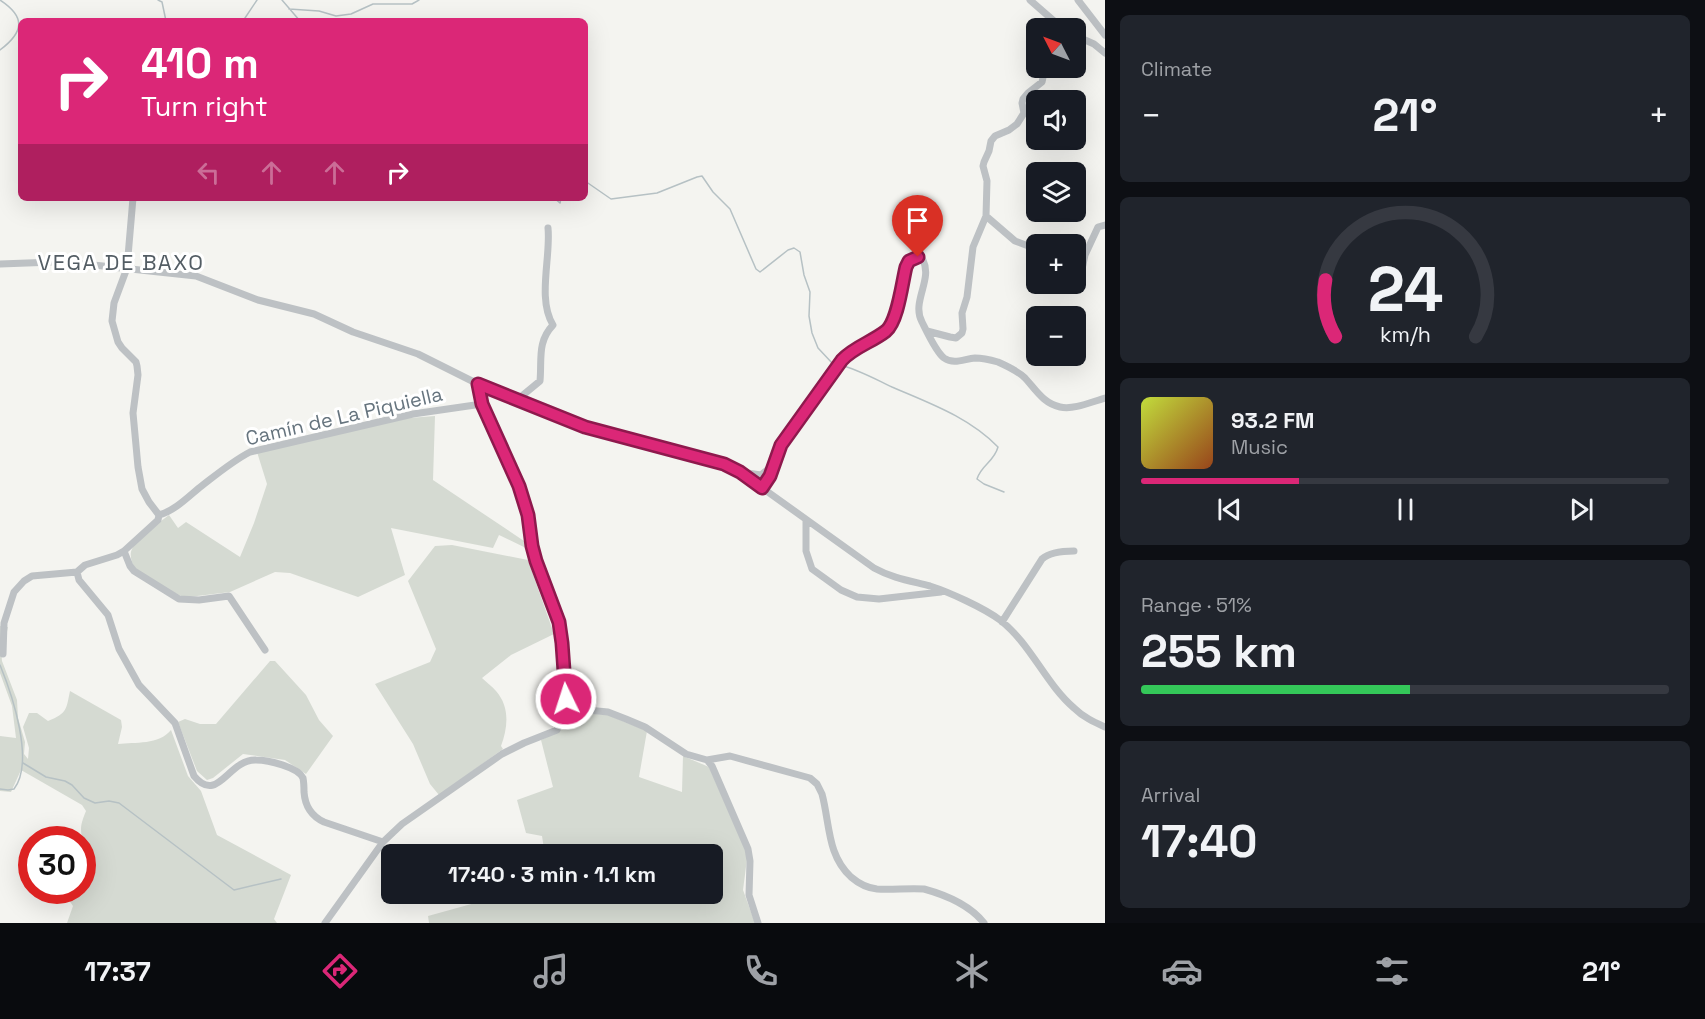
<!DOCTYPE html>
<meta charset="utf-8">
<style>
:root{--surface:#171b24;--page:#20242c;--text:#f1f3f6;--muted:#9ea1a6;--line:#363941;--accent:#db2777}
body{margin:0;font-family:"Space Grotesk",sans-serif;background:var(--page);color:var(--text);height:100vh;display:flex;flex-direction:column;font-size:22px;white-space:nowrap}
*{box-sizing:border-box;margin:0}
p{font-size:20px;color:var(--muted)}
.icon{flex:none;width:33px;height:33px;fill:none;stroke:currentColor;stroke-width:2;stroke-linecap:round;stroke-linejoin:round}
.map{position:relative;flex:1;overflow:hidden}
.details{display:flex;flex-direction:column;gap:15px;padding:15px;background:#0d0f14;width:600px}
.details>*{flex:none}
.top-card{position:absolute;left:18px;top:18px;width:570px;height:183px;border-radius:9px;box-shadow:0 6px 24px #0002;background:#db2777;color:#fff;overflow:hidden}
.needle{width:39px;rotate:312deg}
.buttons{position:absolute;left:1026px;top:18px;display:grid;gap:12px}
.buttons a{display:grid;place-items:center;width:60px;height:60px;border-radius:9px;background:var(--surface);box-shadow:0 6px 24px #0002;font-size:30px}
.speed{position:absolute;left:18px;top:826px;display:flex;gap:12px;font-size:30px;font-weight:700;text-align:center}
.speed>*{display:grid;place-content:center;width:78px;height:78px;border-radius:50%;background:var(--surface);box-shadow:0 6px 24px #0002;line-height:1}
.speed .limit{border:9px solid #d22;background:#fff;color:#111}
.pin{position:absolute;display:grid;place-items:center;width:51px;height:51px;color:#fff;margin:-62px -26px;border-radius:50% 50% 50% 0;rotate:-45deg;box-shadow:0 0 6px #0007}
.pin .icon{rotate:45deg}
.me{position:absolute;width:66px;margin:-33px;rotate:356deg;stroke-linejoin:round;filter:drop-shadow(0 0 4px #0008)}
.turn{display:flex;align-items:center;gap:21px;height:126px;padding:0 24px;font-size:27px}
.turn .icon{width:78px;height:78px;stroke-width:2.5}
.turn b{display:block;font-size:42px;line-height:51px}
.lanes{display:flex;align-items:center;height:57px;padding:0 24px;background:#0003;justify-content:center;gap:30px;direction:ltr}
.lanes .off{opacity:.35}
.big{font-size:45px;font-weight:600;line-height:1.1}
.details .widget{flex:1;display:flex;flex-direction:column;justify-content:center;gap:9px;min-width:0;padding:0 21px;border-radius:9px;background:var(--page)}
.details .dial{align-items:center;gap:0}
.dial svg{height:156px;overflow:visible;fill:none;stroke:var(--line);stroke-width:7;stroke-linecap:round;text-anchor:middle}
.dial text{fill:var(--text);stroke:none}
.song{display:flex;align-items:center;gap:18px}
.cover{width:72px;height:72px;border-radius:9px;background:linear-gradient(135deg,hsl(70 70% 55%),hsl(20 70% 35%))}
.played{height:6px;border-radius:3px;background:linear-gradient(90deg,var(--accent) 30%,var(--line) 30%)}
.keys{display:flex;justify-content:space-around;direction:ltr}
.heat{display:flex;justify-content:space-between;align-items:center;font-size:33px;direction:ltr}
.charge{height:9px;border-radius:4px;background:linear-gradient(90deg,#34c759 51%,var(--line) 0)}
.trip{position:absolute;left:381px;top:844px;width:342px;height:60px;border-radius:9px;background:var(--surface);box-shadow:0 6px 24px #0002;font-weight:600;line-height:60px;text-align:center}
.menu{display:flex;height:96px;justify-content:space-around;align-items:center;background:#090b0e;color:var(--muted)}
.menu .icon{width:42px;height:42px}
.menu .selected{color:var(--accent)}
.menu b{font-size:27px;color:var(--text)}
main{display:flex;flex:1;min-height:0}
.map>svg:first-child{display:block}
.green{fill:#d5dad2}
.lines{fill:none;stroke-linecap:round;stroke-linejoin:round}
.stream{stroke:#b6c1c4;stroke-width:1.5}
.minor{stroke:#bdc1c4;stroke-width:7}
.route-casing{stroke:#8e194d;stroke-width:15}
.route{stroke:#db2777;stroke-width:10}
.labels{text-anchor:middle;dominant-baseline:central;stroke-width:6;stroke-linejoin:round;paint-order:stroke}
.street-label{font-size:20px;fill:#66747e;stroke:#fff}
.quarter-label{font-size:22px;letter-spacing:1.5px;fill:#535d64;stroke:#fff}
</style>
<main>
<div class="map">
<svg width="1105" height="923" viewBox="0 0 1105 923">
<rect width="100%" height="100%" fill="#f4f4f0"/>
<path class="green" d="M435,416L433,480L527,543L528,549L499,535L493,548L391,528L405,575L358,597L290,573L275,572L230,592L189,597L181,596L170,591L134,568C132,562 129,555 132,549C138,537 159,523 169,515L178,528L186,522L240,557L254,523L267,484L257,452L409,418Z
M452,545L528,560L554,634L511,655L482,678C486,682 492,686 496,691C510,707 508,727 501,746L503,749L439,795L430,784L413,744L375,684L430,662L436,649L408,581L435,546Z
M0,626L8,627L6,636L1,651L2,661L17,700L18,718L25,742L24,754L28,759L29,748L23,727L29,713H37L48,721C68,713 66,709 70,691L121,720L122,727L118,744C135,742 159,745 171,730L188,776L201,791L217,835L291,875L274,919L277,923H67L73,906L66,896L69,891H82C82,876 85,856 83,843C80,828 80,826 86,811L82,805L21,770L11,792L0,791V736L16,738L12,706L0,673Z
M270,661H275L306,695L319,720L333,736L306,774L285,760L243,754L213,778L207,780L197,771L178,722L185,719L200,724H216Z
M569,712L608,715L647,731L639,777L682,792L683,756L709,767L745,849L747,859L743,890L755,923H429L428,916L475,903V894H712V855H545L542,836L526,833L517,800L553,787L541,740L559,731Z"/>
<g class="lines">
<path class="stream" d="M158,0L162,2L166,21
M282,0L300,21
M289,9L319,11L336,16L351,14L373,4H412L419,0
M243,21L257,0
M0,50C24,32 26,17 0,0
M585,181L611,199L657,193L697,177L702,176L713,192L730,209L756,269L760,272L788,250L794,248L800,252L804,275L810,292L809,316L812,333L818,348L833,364H835
M554,198L560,203L561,198
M840,365C857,369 875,379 892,387C929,403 969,417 998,447C994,462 981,465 977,479L984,484L1004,492
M0,665C12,694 35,762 14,789L8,790L0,789
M23,763L46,777L65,781L72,785L84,798L95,803L109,801L119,803L234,890L281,879"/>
<path class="minor" d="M1030,0L1062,28
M1078,0L1105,35
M1076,36L1094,44L1105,53
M133,198L127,268L114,303L112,321L118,342L122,348L136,362L137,366L138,375L133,413L138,467L142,489L149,502L159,515
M986,216L1015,241L1031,247L1036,251
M0,264L54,262L84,264L196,276L258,300L314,314L353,332L418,354L478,384L585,427L725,464L740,472L874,568C892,578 911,581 930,586C949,592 984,608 1000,620C1031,644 1045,683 1074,708C1083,717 1094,722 1105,727
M1076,278L1082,269L1085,255L1098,227L1105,225
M927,331L950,337L956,338L962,333L963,329L962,313L967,297L973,247L986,216L987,181L983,166L984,162L989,151L991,141L995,136L1009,130L1017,124L1024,113L1022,103L1023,99L1028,93L1042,82L1045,68
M517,400L540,381C542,359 537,342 553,325C537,299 551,257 548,228
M740,472L761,475L772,466
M762,488L770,476L781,445L841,360C854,347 872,342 886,331C898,321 902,283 906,267C910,258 915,256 923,260C933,280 911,302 922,322C927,332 936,352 944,358C954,365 964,359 975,358C982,358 991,360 998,362C1007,366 1018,371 1025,378C1036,390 1043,403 1060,407C1074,410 1091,402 1105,398
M806,521V551L812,569L841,590L857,597L879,599L941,592
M124,551L130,566L134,571L179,599L199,600L229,596L265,650
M77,572L79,580L108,615L119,649L139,685L175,723L194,776C218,805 228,759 256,760C268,760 298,767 303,778C304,783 304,788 304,792C305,806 311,816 324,822L383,842
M1002,622L1042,559C1050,552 1063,551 1074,551
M3,654L4,623L14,592L24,581L32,576L77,572L85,565L117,555L124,551L158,520L159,515C174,511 187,498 199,488C216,475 231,462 250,452L413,414L482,404
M566,708L608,712L626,719L645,727L686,754L707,760L712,766L748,849L750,861L749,895L758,923
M707,760L730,756L810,778L817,784L822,794C830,824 827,855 851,877C858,883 867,888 877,889C892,890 908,888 924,889C946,895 969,904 984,923
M325,923L383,842L402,824L502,754L524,743L557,730L566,708V699L562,643L559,622L536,561L532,546L528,515L519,486L482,404L478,384"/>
</g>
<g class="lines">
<g class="route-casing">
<path id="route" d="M566,699L562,643L559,622L536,561L532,546L528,515L519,486L482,404L478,384L585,427L724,464L740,472L762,488L770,476L781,445L842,360C854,347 872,342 886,331C898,321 902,283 906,267L909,261L918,257"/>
</g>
<use href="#route" class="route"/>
</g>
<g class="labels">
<g class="street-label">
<text transform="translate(344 416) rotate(-13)">Camín de La Piquiella</text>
</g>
<g class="quarter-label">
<text x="121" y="262">VEGA DE BAXO</text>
</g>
</g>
</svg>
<div class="buttons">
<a><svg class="needle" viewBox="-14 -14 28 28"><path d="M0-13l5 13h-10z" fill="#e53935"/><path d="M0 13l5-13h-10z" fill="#9ea1a6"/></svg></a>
<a><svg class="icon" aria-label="sound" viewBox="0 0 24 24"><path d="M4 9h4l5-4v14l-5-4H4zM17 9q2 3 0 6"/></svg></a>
<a><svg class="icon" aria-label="layers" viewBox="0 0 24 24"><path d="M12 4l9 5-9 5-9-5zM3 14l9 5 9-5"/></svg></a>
<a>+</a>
<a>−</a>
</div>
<div class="speed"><div class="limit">30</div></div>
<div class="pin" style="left:918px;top:257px;background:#d93025"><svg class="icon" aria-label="arrive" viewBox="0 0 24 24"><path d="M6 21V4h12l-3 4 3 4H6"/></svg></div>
<svg class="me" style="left:566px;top:699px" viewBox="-20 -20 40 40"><circle r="17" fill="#db2777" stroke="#fff" stroke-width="3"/><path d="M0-11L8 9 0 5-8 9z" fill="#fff"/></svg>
<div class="trip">17:40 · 3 min · 1.1 km</div>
<div class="top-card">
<div class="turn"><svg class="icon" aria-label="right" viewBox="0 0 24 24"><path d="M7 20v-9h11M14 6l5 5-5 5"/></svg><div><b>410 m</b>Turn right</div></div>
<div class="lanes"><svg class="icon off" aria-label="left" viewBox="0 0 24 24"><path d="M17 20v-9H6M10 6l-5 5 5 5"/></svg><svg class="icon off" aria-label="ahead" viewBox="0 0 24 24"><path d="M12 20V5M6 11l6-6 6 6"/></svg><svg class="icon off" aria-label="ahead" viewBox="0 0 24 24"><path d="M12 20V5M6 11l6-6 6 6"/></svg><svg class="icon" aria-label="right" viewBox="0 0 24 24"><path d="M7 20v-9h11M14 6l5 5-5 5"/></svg></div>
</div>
</div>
<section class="details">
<div class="widget"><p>Climate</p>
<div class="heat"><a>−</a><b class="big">21°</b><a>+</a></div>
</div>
<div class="widget dial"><svg viewBox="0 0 100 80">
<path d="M14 69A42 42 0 1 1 86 69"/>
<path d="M14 69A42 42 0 0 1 9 40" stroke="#db2777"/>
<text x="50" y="56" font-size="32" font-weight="700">24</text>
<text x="50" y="72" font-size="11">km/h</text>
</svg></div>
<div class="widget">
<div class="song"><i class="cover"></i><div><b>93.2 FM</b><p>Music</p></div></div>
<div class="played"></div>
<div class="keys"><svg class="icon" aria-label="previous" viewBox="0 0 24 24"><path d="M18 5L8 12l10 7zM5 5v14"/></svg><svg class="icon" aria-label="pause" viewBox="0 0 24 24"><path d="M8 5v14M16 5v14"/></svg><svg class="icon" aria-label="next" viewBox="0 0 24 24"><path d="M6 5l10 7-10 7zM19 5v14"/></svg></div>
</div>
<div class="widget"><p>Range · 51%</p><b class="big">255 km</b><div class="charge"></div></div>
<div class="widget"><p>Arrival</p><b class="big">17:40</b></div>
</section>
</main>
<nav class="menu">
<b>17:37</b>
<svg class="icon selected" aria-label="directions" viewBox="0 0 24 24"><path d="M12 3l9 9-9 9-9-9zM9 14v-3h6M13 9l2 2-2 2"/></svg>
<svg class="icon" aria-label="music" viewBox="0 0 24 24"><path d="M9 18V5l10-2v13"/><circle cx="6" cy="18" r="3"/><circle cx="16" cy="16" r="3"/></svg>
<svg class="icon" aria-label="phone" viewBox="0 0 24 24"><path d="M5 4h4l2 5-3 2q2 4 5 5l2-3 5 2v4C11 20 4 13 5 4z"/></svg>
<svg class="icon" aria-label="climate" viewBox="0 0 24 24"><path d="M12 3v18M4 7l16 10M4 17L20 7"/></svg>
<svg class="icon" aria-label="car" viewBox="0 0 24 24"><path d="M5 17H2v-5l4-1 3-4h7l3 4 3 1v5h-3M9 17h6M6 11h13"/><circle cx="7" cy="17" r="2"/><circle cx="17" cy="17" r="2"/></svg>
<svg class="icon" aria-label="filters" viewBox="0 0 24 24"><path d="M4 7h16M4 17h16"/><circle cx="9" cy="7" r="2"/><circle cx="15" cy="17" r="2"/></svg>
<b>21°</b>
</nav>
